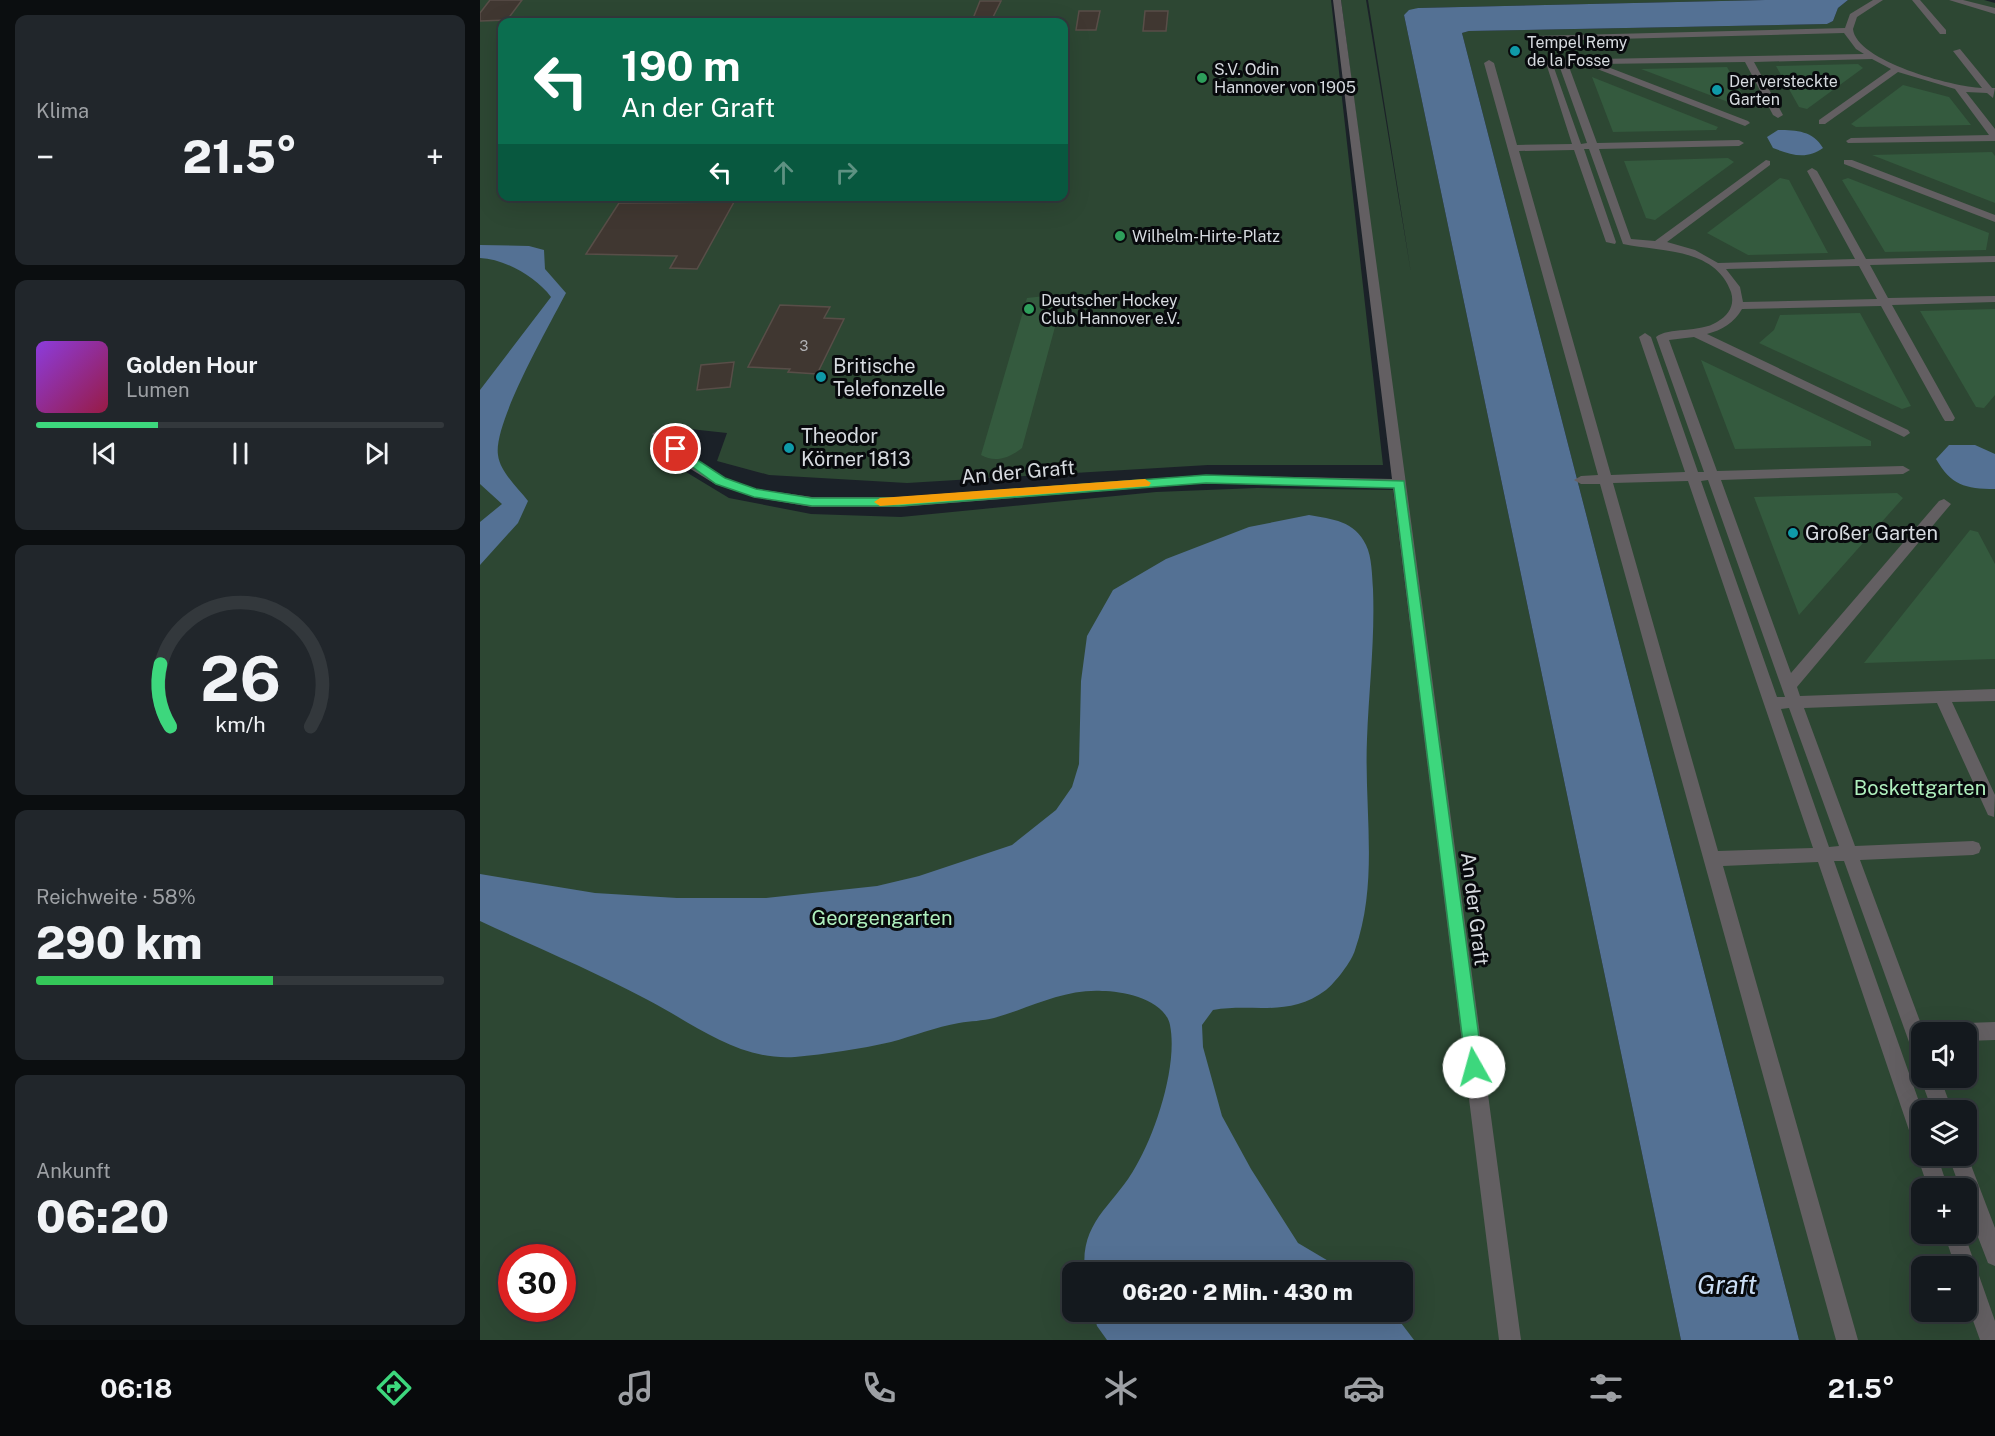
<!DOCTYPE html>
<html lang="de">
<meta charset="utf-8">
<style>
:root{--surface:#14191e;--page:#21262b;--text:#f1f3f6;--muted:#9da0a4;--line:#33383c;--accent:#3dd77d}
body{margin:0;font-family:"Public Sans",sans-serif;background:var(--page);color:var(--text);height:100vh;display:flex;flex-direction:column;font-size:22px;white-space:nowrap}
*{box-sizing:border-box;margin:0}
p{font-size:20px;color:var(--muted)}
.icon{flex:none;width:33px;height:33px;fill:none;stroke:currentColor;stroke-width:2;stroke-linecap:round;stroke-linejoin:round}
.map{position:relative;flex:1;overflow:hidden}
.sheet{display:flex;flex-direction:column;gap:15px;padding:15px;background:#0b0e10;width:480px}
.sheet>*{flex:none}
.guide{position:absolute;left:18px;top:18px;width:570px;height:183px;border-radius:12px;box-shadow:0 6px 24px #0002,0 0 0 2px var(--line);background:#0b6e4f;color:#fff;overflow:hidden}
.fabs{position:absolute;left:1431px;top:1022px;display:grid;gap:12px}
.fabs a{display:grid;place-items:center;width:66px;height:66px;border-radius:12px;background:var(--surface);box-shadow:0 6px 24px #0002,0 0 0 2px var(--line);font-size:30px}
.speed{position:absolute;left:18px;top:1244px;display:flex;gap:12px;font-size:30px;font-weight:700;text-align:center}
.speed>*{display:grid;place-content:center;width:78px;height:78px;border-radius:50%;background:var(--surface);box-shadow:0 6px 24px #0002,0 0 0 2px var(--line);line-height:1}
.speed .limit{border:9px solid #d22;background:#fff;color:#111}
.pin{position:absolute;display:grid;place-items:center;width:51px;height:51px;color:#fff;margin:-26px;border:3px solid #fff;border-radius:50%;box-shadow:0 2px 6px #0007}
.me{position:absolute;width:66px;margin:-33px;rotate:353deg;stroke-linejoin:round;filter:drop-shadow(0 0 4px #0008)}
.turn{display:flex;align-items:center;gap:21px;height:126px;padding:0 24px;font-size:27px}
.turn .icon{width:78px;height:78px;stroke-width:2.5}
.turn b{display:block;font-size:42px;line-height:51px}
.lanes{display:flex;align-items:center;height:57px;padding:0 24px;background:#0003;justify-content:center;gap:30px;direction:ltr}
.lanes .off{opacity:.35}
.big{font-size:45px;font-weight:800;line-height:1.1}
.sheet .tile{flex:1;display:flex;flex-direction:column;justify-content:center;gap:9px;min-width:0;padding:0 21px;border-radius:12px;background:var(--page)}
.sheet .dial{align-items:center;gap:0}
.dial svg{height:156px;overflow:visible;fill:none;stroke:var(--line);stroke-width:7;stroke-linecap:round;text-anchor:middle}
.dial text{fill:var(--text);stroke:none}
.song{display:flex;align-items:center;gap:18px}
.cover{width:72px;height:72px;border-radius:9px;background:linear-gradient(135deg,hsl(270 70% 55%),hsl(340 70% 35%))}
.played{height:6px;border-radius:3px;background:linear-gradient(90deg,var(--accent) 30%,var(--line) 30%)}
.keys{display:flex;justify-content:space-around;direction:ltr}
.heat{display:flex;justify-content:space-between;align-items:center;font-size:33px;direction:ltr}
.charge{height:9px;border-radius:4px;background:linear-gradient(90deg,#34c759 58%,var(--line) 0)}
.trip{position:absolute;left:582px;top:1262px;width:351px;height:60px;border-radius:12px;background:var(--surface);box-shadow:0 6px 24px #0002,0 0 0 2px var(--line);font-weight:800;line-height:60px;text-align:center}
.dock{display:flex;height:96px;justify-content:space-around;align-items:center;background:#080a0c;color:var(--muted)}
.dock .icon{width:42px;height:42px}
.dock .on{color:var(--accent)}
.dock b{font-size:27px;color:var(--text)}
main{display:flex;flex:1;min-height:0}
.map>svg:first-child{display:block}
.green{fill:#2d4733;fill-rule:evenodd}
.forest{fill:#345a3e}
.water{fill:#547194}
.building{fill:#403731;stroke:#584e48;stroke-width:1.5}
.lines{fill:none;stroke-linecap:round;stroke-linejoin:round}
.street{fill:#635f62;fill-rule:evenodd}
.route{fill:#3dd77d;stroke:#288c51;stroke-width:1.5}
.slow{fill:#f59e0b}
.culture-dot{fill:#0f9aa8;stroke:#080a0d;stroke-width:2}
.leisure-dot{fill:#2e9e5b;stroke:#080a0d;stroke-width:2}
.labels{text-anchor:middle;dominant-baseline:central;stroke-width:6;stroke-linejoin:round;paint-order:stroke}
.far-number-label{font-size:14px;fill:#b0b1b4}
.far-poi-label{font-size:16px;fill:#d6dadf;stroke:#080a0d;text-anchor:start}
.poi-label{font-size:20px;fill:#d6dadf;stroke:#080a0d;text-anchor:start}
.street-label{font-size:20px;fill:#d6dadf;stroke:#080a0d}
.park-label{font-size:20px;fill:#afefbd;stroke:#080a0d}
.near-water-label{font-size:26px;font-style:italic;fill:#cbdef5;stroke:#080a0d}
</style>
<main>
<section class="sheet">
<div class="tile"><p>Klima</p>
<div class="heat"><a>−</a><b class="big">21.5°</b><a>+</a></div>
</div>
<div class="tile">
<div class="song"><i class="cover"></i><div><b>Golden Hour</b><p>Lumen</p></div></div>
<div class="played"></div>
<div class="keys"><svg class="icon" aria-label="previous" viewBox="0 0 24 24"><path d="M18 5L8 12l10 7zM5 5v14"/></svg><svg class="icon" aria-label="pause" viewBox="0 0 24 24"><path d="M8 5v14M16 5v14"/></svg><svg class="icon" aria-label="next" viewBox="0 0 24 24"><path d="M6 5l10 7-10 7zM19 5v14"/></svg></div>
</div>
<div class="tile dial"><svg viewBox="0 0 100 80">
<path d="M14 69A42 42 0 1 1 86 69"/>
<path d="M14 69A42 42 0 0 1 9 37" stroke="#3dd77d"/>
<text x="50" y="56" font-size="32" font-weight="700">26</text>
<text x="50" y="72" font-size="11">km/h</text>
</svg></div>
<div class="tile"><p>Reichweite · 58%</p><b class="big">290 km</b><div class="charge"></div></div>
<div class="tile"><p>Ankunft</p><b class="big">06:20</b></div>
</section>
<div class="map">
<svg width="1515" height="1340" viewBox="0 0 1515 1340">
<rect width="100%" height="100%" fill="#1b2128"/>
<path class="green" d="M0,0H851L903,465H728L427,483L289,475L237,461L247,433L210,429L201,469L249,498L331,514L421,517L676,492L777,488L913,490L1020,1340H0ZM22,22H584V196H22ZM32,1257H82V1308H32ZM592,1272H922V1311H592Z
M861,0H886L931,273L888,0H1285L938,8L924,15L1201,1340H1036Z
M1368,0H1504L1515,3V1340H1319L982,33L989,31L1347,24L1353,21L1358,8ZM1442,1032H1486V1077H1442ZM1442,1110H1486V1155H1442ZM1442,1188H1486V1233H1442ZM1442,1266H1486V1311H1442Z"/>
<path class="forest" d="M1378,64L1383,68L1327,109L1319,107L1296,66Z
M1247,67L1270,108H1264L1161,69Z
M1112,77L1238,127L1236,130L1133,132Z
M1423,85L1469,97L1491,125L1376,127L1371,124Z
M1512,152L1515,156V203L1392,155Z
M1248,158L1254,162L1175,220L1166,218L1144,161Z
M1300,178L1309,180L1348,253L1268,255L1227,233Z
M1368,178L1509,233L1506,250L1405,252L1362,180Z
M574,295L578,316L542,448C529,458 515,463 501,455L547,298Z
M1515,309V395L1504,408L1496,407L1440,311Z
M1380,313L1431,406L1422,409L1279,343L1294,330L1300,315Z
M1221,360L1391,441V446L1255,449Z
M1417,493L1423,498L1319,615L1274,497Z
M1490,530L1498,532L1515,564V659L1384,663Z"/>
<path class="water" d="M1285,0H1368L1358,8L1353,21L1347,24L989,31L982,33L1319,1340H1201L924,15L929,10L938,8Z
M1298,130C1317,130 1333,131 1343,148C1327,160 1311,155 1293,148L1287,137Z
M0,245L49,246L64,250L65,269L86,293C69,326 13,423 18,455C20,472 38,488 48,501L38,523L0,565V522L22,504L0,484V390L71,297C56,277 25,259 0,258Z
M1469,445H1495L1515,454V489C1485,489 1471,485 1456,459Z
M829,515C852,519 875,521 886,545C892,557 892,576 893,589C895,640 889,688 887,739C884,810 899,881 875,950C872,961 855,983 846,990C809,1018 773,1003 733,1010L722,1025L723,1047L742,1116L771,1169L818,1243L867,1272H605C599,1221 635,1205 656,1166C676,1132 698,1065 690,1025C685,1000 644,991 622,991C583,989 550,1008 514,1018C502,1021 491,1021 479,1023C456,1027 433,1036 411,1042C380,1049 346,1054 315,1057C258,1061 213,1023 166,999C112,970 55,947 0,921V874L115,893L197,898H286L397,886L439,876L532,845L576,810L592,787L599,764L601,681L607,636L633,590L686,559L769,527Z
M613,1311H912L934,1340H627L617,1326Z"/>
<path class="building" d="M10,0H42L27,20L0,21V13Z
M500,1H521L511,21H492Z
M599,11H620L616,30H596Z
M665,11H688L686,31H663Z
M254,202L217,269L190,268L197,256L106,254L139,203Z
M300,305L350,307L344,318L364,319L337,374L308,372L310,369L268,367Z
M254,362L250,387L217,390L221,365Z"/>
<g class="lines">
<path class="street" d="M853,0H861L1041,1340H1019L913,488L726,483L419,507H332L274,497L235,484L209,468L172,434L178,430L182,431L219,462L245,478L276,489L332,497H419L726,475L912,479Z
M1393,0H1403L1377,17L1373,29C1376,61 1473,87 1502,88L1473,51L1480,49L1512,88H1515L1513,98L1507,93L1486,92L1515,129V141L1368,143L1366,141L1371,138L1509,135L1475,89L1418,72L1345,124H1339V120L1411,69L1392,59L1274,62L1303,115L1298,118L1293,115L1265,62L1120,64L1268,121L1270,123L1265,126L1112,67L1111,64H1088L1117,143L1259,140L1264,143L1259,146L1119,149L1151,239L1175,241L1286,160L1290,161V165L1187,242L1215,250L1238,263L1375,259L1327,171L1332,168L1337,171L1386,259L1515,256V262L1390,265L1408,298L1515,296V302L1412,305L1475,418L1473,421H1465L1463,418L1401,306L1262,309C1254,323 1242,330 1227,334L1428,430L1430,433L1424,437L1214,337L1189,340L1237,471L1423,466L1430,470L1423,474L1241,480L1311,673L1459,501L1464,499L1471,504L1317,687L1320,696L1515,689V701L1472,702L1515,795L1514,817L1508,815L1457,703L1324,708L1375,846L1493,841L1499,843L1501,848L1499,853L1493,855L1380,860L1444,1032H1442V1062L1435,1059L1433,1053L1364,861H1354L1442,1110V1155H1457L1468,1188H1448L1437,1155L1440,1148L1435,1146L1432,1139L1338,862L1243,866L1378,1340H1356L1120,484H1101L1094,480L1101,476L1118,475L1004,63L1009,60L1014,63L1037,145L1092,144L1065,60L1384,54L1376,49L1364,33L1058,41L1055,40V36L1365,28L1370,14ZM1073,65H1079L1107,143L1101,144ZM1104,149H1109L1143,244C1179,252 1235,247 1251,292C1255,305 1249,315 1237,322C1220,333 1188,327 1176,337L1224,472H1218L1171,337L1165,333L1159,337L1205,472L1131,475L1039,151L1094,150L1126,242L1135,244L1136,242ZM1379,266L1397,299L1263,302L1260,287L1246,269ZM1228,480L1305,697H1297L1221,481ZM1208,481L1333,848L1238,851L1133,483ZM1309,708L1359,846L1349,847L1301,709Z
M1432,0H1440L1466,30V34H1460Z
M1469,0H1483L1515,8V14Z
M1364,160H1372L1515,215V222L1364,164Z
M1515,1022V1040L1486,1041V1032H1477L1479,1026L1486,1023Z
M1442,1075V1077H1460L1472,1110H1452L1440,1077Z
M1486,1152L1515,1228V1266L1508,1263L1486,1206V1188H1480L1468,1155H1486Z
M1464,1233H1484L1515,1321V1340H1500L1486,1301V1266H1475Z"/>
</g>
<path class="route" d="M196,446L245,478L276,489L332,498H419L726,475L924,481L1003,1067L1000,1073L994,1075L988,1073L986,1067L914,488L726,483L419,506H332L274,497L236,484L192,452L190,449Z"/>
<path class="slow" d="M665,479L671,483L669,486L400,506L394,502L400,498Z"/>
<g class="culture-dot">
<circle cx="1035" cy="51" r="6"/>
<circle cx="1237" cy="90" r="6"/>
<circle cx="341" cy="377" r="6"/>
<circle cx="309" cy="448" r="6"/>
<circle cx="1313" cy="533" r="6"/>
</g>
<g class="leisure-dot">
<circle cx="722" cy="78" r="6"/>
<circle cx="640" cy="236" r="6"/>
<circle cx="549" cy="309" r="6"/>
</g>
<g class="labels">
<g class="far-number-label">
<text x="324" y="346">3</text>
</g>
<g class="far-poi-label">
<text x="1047" y="42">Tempel Remy<tspan x="1047" dy="18">de la Fosse</tspan></text>
<text x="734" y="69">S.V. Odin<tspan x="734" dy="18">Hannover von 1905</tspan></text>
<text x="1249" y="81">Der versteckte<tspan x="1249" dy="18">Garten</tspan></text>
<text x="652" y="236">Wilhelm-Hirte-Platz</text>
<text x="561" y="300">Deutscher Hockey<tspan x="561" dy="18">Club Hannover e.V.</tspan></text>
</g>
<g class="poi-label">
<text x="353" y="366">Britische<tspan x="353" dy="23">Telefonzelle</tspan></text>
<text x="321" y="436">Theodor<tspan x="321" dy="23">Körner 1813</tspan></text>
<text x="1325" y="533">Großer Garten</text>
</g>
<g class="street-label">
<text transform="translate(538 472) rotate(-5)">An der Graft</text>
<text transform="translate(995 909) rotate(83)">An der Graft</text>
</g>
<g class="park-label">
<text x="1440" y="788">Boskettgarten</text>
<text x="402" y="918">Georgengarten</text>
</g>
<g class="near-water-label">
<text x="1247" y="1284">Graft</text>
</g>
</g>
</svg>
<div class="fabs">
<a><svg class="icon" aria-label="sound" viewBox="0 0 24 24"><path d="M4 9h4l5-4v14l-5-4H4zM17 9q2 3 0 6"/></svg></a>
<a><svg class="icon" aria-label="layers" viewBox="0 0 24 24"><path d="M12 4l9 5-9 5-9-5zM3 14l9 5 9-5"/></svg></a>
<a>+</a>
<a>−</a>
</div>
<div class="speed"><div class="limit">30</div></div>
<div class="pin" style="left:196px;top:449px;background:#d93025"><svg class="icon" aria-label="arrive" viewBox="0 0 24 24"><path d="M6 21V4h12l-3 4 3 4H6"/></svg></div>
<svg class="me" style="left:994px;top:1067px" viewBox="-20 -20 40 40"><circle r="19" fill="#fff"/><path d="M0-13L10 11 0 6-10 11z" fill="#3dd77d"/></svg>
<div class="trip">06:20 · 2 Min. · 430 m</div>
<div class="guide">
<div class="turn"><svg class="icon" aria-label="left" viewBox="0 0 24 24"><path d="M17 20v-9H6M10 6l-5 5 5 5"/></svg><div><b>190 m</b>An der Graft</div></div>
<div class="lanes"><svg class="icon" aria-label="left" viewBox="0 0 24 24"><path d="M17 20v-9H6M10 6l-5 5 5 5"/></svg><svg class="icon off" aria-label="ahead" viewBox="0 0 24 24"><path d="M12 20V5M6 11l6-6 6 6"/></svg><svg class="icon off" aria-label="right" viewBox="0 0 24 24"><path d="M7 20v-9h11M14 6l5 5-5 5"/></svg></div>
</div>
</div>
</main>
<nav class="dock">
<b>06:18</b>
<svg class="icon on" aria-label="directions" viewBox="0 0 24 24"><path d="M12 3l9 9-9 9-9-9zM9 14v-3h6M13 9l2 2-2 2"/></svg>
<svg class="icon" aria-label="music" viewBox="0 0 24 24"><path d="M9 18V5l10-2v13"/><circle cx="6" cy="18" r="3"/><circle cx="16" cy="16" r="3"/></svg>
<svg class="icon" aria-label="phone" viewBox="0 0 24 24"><path d="M5 4h4l2 5-3 2q2 4 5 5l2-3 5 2v4C11 20 4 13 5 4z"/></svg>
<svg class="icon" aria-label="climate" viewBox="0 0 24 24"><path d="M12 3v18M4 7l16 10M4 17L20 7"/></svg>
<svg class="icon" aria-label="car" viewBox="0 0 24 24"><path d="M5 17H2v-5l4-1 3-4h7l3 4 3 1v5h-3M9 17h6M6 11h13"/><circle cx="7" cy="17" r="2"/><circle cx="17" cy="17" r="2"/></svg>
<svg class="icon" aria-label="filters" viewBox="0 0 24 24"><path d="M4 7h16M4 17h16"/><circle cx="9" cy="7" r="2"/><circle cx="15" cy="17" r="2"/></svg>
<b>21.5°</b>
</nav>
